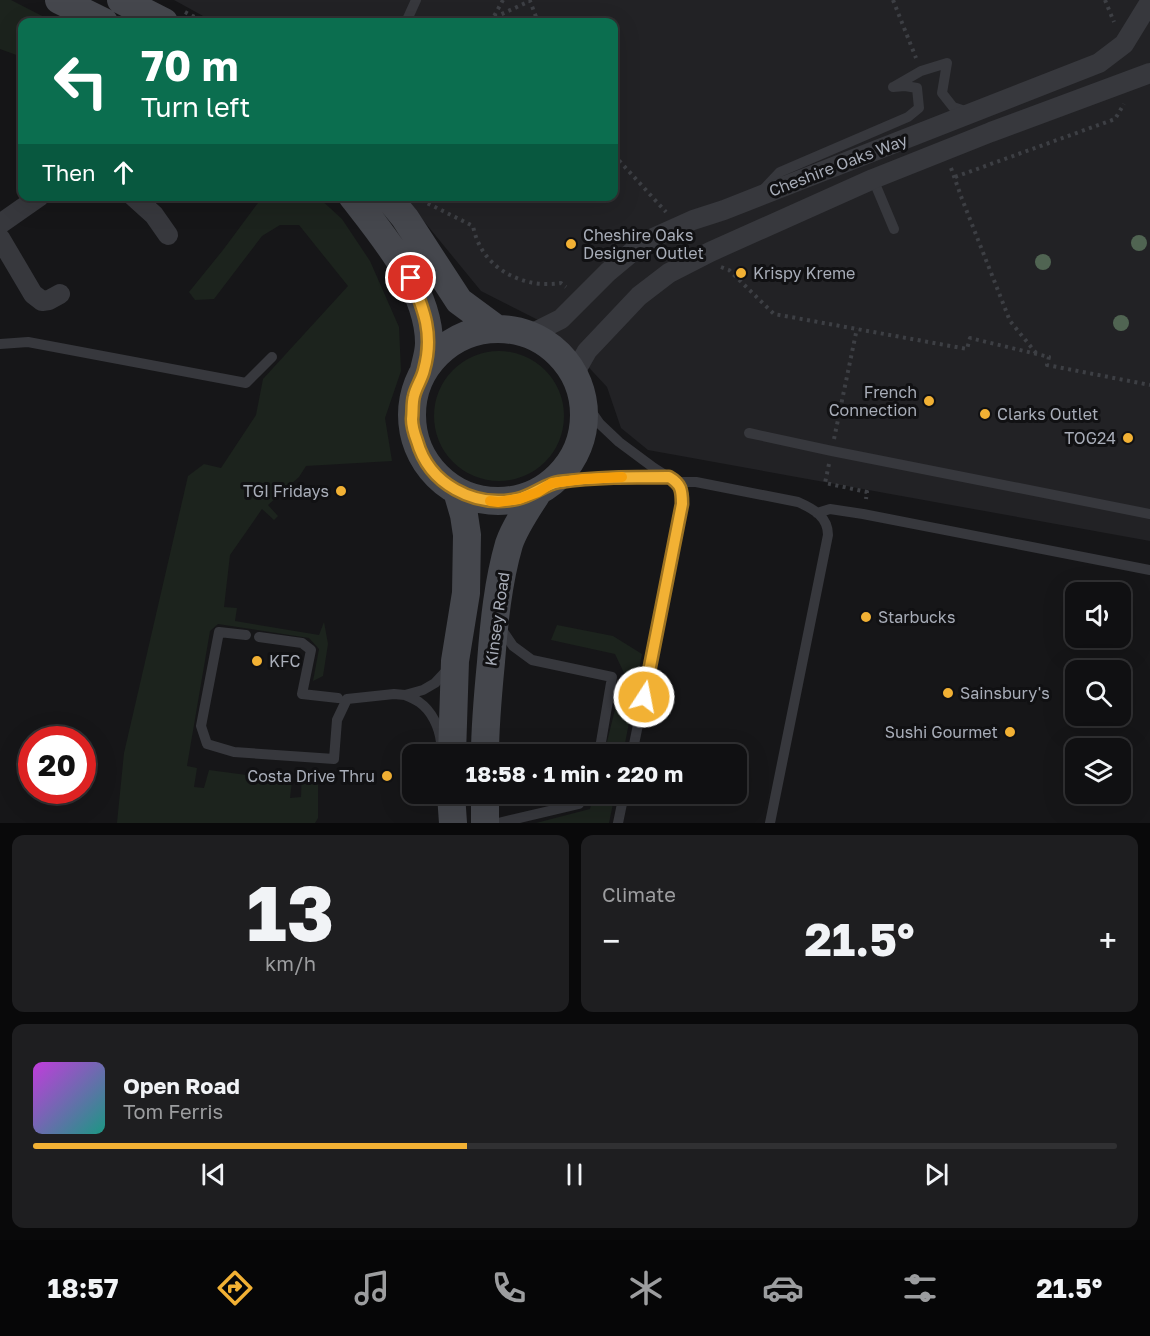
<!DOCTYPE html>
<meta charset="utf-8">
<style>
:root{--surface:#101012;--page:#1e1e20;--text:#f1f3f6;--muted:#9c9d9f;--line:#303032;--accent:#f2b134}
body{margin:0;font-family:"Golos Text",sans-serif;background:var(--page);color:var(--text);height:100vh;display:flex;flex-direction:column;font-size:22px;white-space:nowrap}
*{box-sizing:border-box;margin:0}
p{font-size:20px;color:var(--muted)}
.icon{flex:none;width:33px;height:33px;fill:none;stroke:currentColor;stroke-width:2;stroke-linecap:round;stroke-linejoin:round}
.map{position:relative;height:823px;overflow:hidden}
.drawer{display:flex;flex-direction:column;gap:12px;padding:12px;background:#09090a;flex:1}
.drawer>*{flex:none}
.banner{position:absolute;left:18px;top:18px;width:600px;height:183px;border-radius:12px;box-shadow:0 6px 24px #0002,0 0 0 2px var(--line);background:#0b6e4f;color:#fff;overflow:hidden}
.fabs{position:absolute;left:1065px;top:582px;display:grid;gap:12px}
.fabs a{display:grid;place-items:center;width:66px;height:66px;border-radius:12px;background:var(--surface);box-shadow:0 6px 24px #0002,0 0 0 2px var(--line);font-size:30px}
.speed{position:absolute;left:18px;top:726px;display:flex;gap:12px;font-size:30px;font-weight:700;text-align:center}
.speed>*{display:grid;place-content:center;width:78px;height:78px;border-radius:50%;background:var(--surface);box-shadow:0 6px 24px #0002,0 0 0 2px var(--line);line-height:1}
.speed .limit{border:9px solid #d22;background:#fff;color:#111}
.pin{position:absolute;display:grid;place-items:center;width:51px;height:51px;color:#fff;margin:-26px;border:3px solid #fff;border-radius:50%;box-shadow:0 2px 6px #0007}
.me{position:absolute;width:66px;margin:-33px;rotate:11deg;stroke-linejoin:round;filter:drop-shadow(0 0 4px #0008)}
.turn{display:flex;align-items:center;gap:21px;height:126px;padding:0 24px;font-size:27px}
.turn .icon{width:78px;height:78px;stroke-width:2.5}
.turn b{display:block;font-size:42px;line-height:51px}
.then{display:flex;align-items:center;height:57px;padding:0 24px;background:#0003;gap:12px;font-size:22px}
.big{font-size:45px;font-weight:700;line-height:1.1}
.drawer .widget{flex:1;display:flex;flex-direction:column;justify-content:center;gap:9px;min-width:0;padding:0 21px;border-radius:12px;background:var(--page)}
.drawer .dial{align-items:center;gap:0}
.dial b{font-size:78px;line-height:1}
.song{display:flex;align-items:center;gap:18px}
.cover{width:72px;height:72px;border-radius:9px;background:linear-gradient(135deg,hsl(290 70% 55%),hsl(170 70% 35%))}
.played{height:6px;border-radius:3px;background:linear-gradient(90deg,var(--accent) 40%,var(--line) 40%)}
.keys{display:flex;justify-content:space-around;direction:ltr}
.heat{display:flex;justify-content:space-between;align-items:center;font-size:33px;direction:ltr}
.drawer .tiles{flex:1;display:grid;gap:12px;grid-template-columns:1fr 1fr}
.widget:last-child{grid-column:span 2}
.trip{position:absolute;left:402px;top:744px;width:345px;height:60px;border-radius:12px;background:var(--surface);box-shadow:0 6px 24px #0002,0 0 0 2px var(--line);font-weight:700;line-height:60px;text-align:center}
.tabs{display:flex;height:96px;justify-content:space-around;align-items:center;background:#060607;color:var(--muted)}
.tabs .icon{width:42px;height:42px}
.tabs .current{color:var(--accent)}
.tabs b{font-size:27px;color:var(--text)}
.map>svg:first-child{display:block}
.built{fill:#222225}
.green{fill:#1c231d}
.lines{fill:none;stroke-linecap:round;stroke-linejoin:round}
.path{stroke:#3d3f44;stroke-width:4;stroke-dasharray:3 4.5;stroke-linecap:butt}
.lane{stroke:#37383d;stroke-width:10}
.street{stroke:#37383d;stroke-width:20}
.secondary{stroke:#45474d;stroke-width:28}
.tree{fill:#506452}
.route-casing{stroke:#9d7322;stroke-width:15}
.route{stroke:#f2b134;stroke-width:10}
.slow{stroke:#f59e0b;stroke-width:10}
.poi-dot{fill:#f2b134;stroke:#111113;stroke-width:2}
.labels{text-anchor:middle;dominant-baseline:central;stroke-width:6;stroke-linejoin:round;paint-order:stroke}
.street-label{font-size:16px;fill:#a8adb8;stroke:#111113}
.poi-label{font-size:16px;fill:#a8adb8;stroke:#111113;text-anchor:start}
</style>
<div class="map">
<svg width="1150" height="823" viewBox="0 0 1150 823">
<rect width="100%" height="100%" fill="#161618"/>
<path class="built" d="M174,0H1150V541L648,450L621,428L607,387L567,344L546,324L481,291L404,197L614,196V22H214Z"/>
<path class="green" d="M0,0H11L54,22H22V57L0,49Z
M263,196L318,197L342,219L370,261L399,327L401,371L385,418L392,461L306,466L299,477L268,505L278,516L274,520L262,509L230,555L224,607L237,608L235,621L319,635L324,622L328,644L323,676L313,681L319,649L309,638L218,624L210,631L187,766L197,768L194,787L204,788L209,770L292,781L290,798L301,797L302,769L311,770L318,780V818L315,823H117L124,753L188,476L204,464L221,468L256,415L263,379L348,286L299,225H280L262,236L214,299L195,300L189,292L223,250Z
M434 416a65 65 0 1 1 130 0a65 65 0 1 1-130 0Z
M557,625L613,636L642,654L623,754H604L624,673L615,654L551,640Z
M594,794H615L609,823H536L590,809Z"/>
<g class="lines">
<path class="path" d="M503,0L493,18L530,1L538,22
M893,0L916,58
M1105,0L1114,22
M185,12L204,22
M614,155L666,212
M951,168L962,199L1010,321L1036,353
M955,177L1115,119L1124,104
M421,200L473,226C479,256 500,275 529,282C533,283 538,284 543,284C549,284 555,284 561,283L566,287
M721,267L729,270L774,314L967,349L970,338L1049,357L1047,365L1150,385
M834,439L856,333L858,329
M829,464L825,483L867,492L866,499"/>
<path class="lane" d="M406,22L416,0
M895,86L921,71L947,63L942,93L953,107L968,112
M873,179L894,229
M763,190L780,172L908,117L919,108L917,88L905,86L893,87
M0,344L28,342L246,383L272,357
M582,398L600,424L619,442L654,468L676,482L682,492V504L677,534L632,754
M749,433L832,451L1150,514
M676,482H696L798,502C814,509 828,517 828,535L770,823
M552,483L583,479L668,477
M817,513L830,509L863,514L1150,570
M500,627L513,646L532,660L612,677L599,754
M246,635L219,632L201,726L207,744L234,752L334,759L337,720L347,699L394,694L405,695L423,690L435,683L450,667
M259,637L302,643L311,650L302,694L338,698
M405,695C410,697 415,699 419,702C432,711 439,727 441,742
M498,823L579,804L585,794
M618,823L624,794"/>
<path class="street" d="M133,196L154,215L168,235
M0,224L40,196
M0,238L33,294L42,301L49,300L60,294
M529,335L561,319L608,272L644,242L693,220L724,210L1099,63L1124,44L1148,5
M574,374L587,351L639,296L669,273L710,252L873,179L991,132L1150,73"/>
<path class="secondary" d="M59,0L104,22
M121,0L164,22
M352,196C383,236 429,290 429,343C429,352 426,361 424,370
M387,196L405,218L459,301L497,329
M412 415a86 86 0 1 1 172 0a86 86 0 1 1-172 0Z
M452,754L455,661L466,593L467,535L464,515L457,491
M485,754C485,724 488,693 491,662C494,623 498,582 509,544C515,526 528,508 538,492
M451,794L453,823
M485,823V794"/>
</g>
<g class="tree">
<circle cx="1139" cy="243" r="8"/>
<circle cx="1043" cy="262" r="8"/>
<circle cx="1121" cy="323" r="8"/>
</g>
<g class="lines">
<g class="route-casing">
<path id="route" d="M411,278C424,310 434,335 424,370C422,379 416,387 414,396C412,403 413,411 412,419C412,427 414,433 417,441C429,484 474,508 517,499C532,496 545,484 559,482C595,477 632,477 669,477C681,484 682,490 682,504L644,697"/>
</g>
<use href="#route" class="route"/>
<path class="slow" d="M490,501L498,502L519,499L538,492L552,483L583,479L622,477"/>
</g>
<g class="poi-dot">
<circle cx="571" cy="244" r="6"/>
<circle cx="741" cy="273" r="6"/>
<circle cx="929" cy="401" r="6"/>
<circle cx="985" cy="414" r="6"/>
<circle cx="1128" cy="438" r="6"/>
<circle cx="341" cy="491" r="6"/>
<circle cx="866" cy="617" r="6"/>
<circle cx="257" cy="661" r="6"/>
<circle cx="948" cy="693" r="6"/>
<circle cx="1010" cy="732" r="6"/>
<circle cx="387" cy="776" r="6"/>
</g>
<g class="labels">
<g class="street-label">
<text transform="translate(838 165) rotate(-21)">Cheshire Oaks Way</text>
<text transform="translate(497 619) rotate(-82)">Kinsey Road</text>
</g>
<g class="poi-label">
<text x="583" y="235">Cheshire Oaks<tspan x="583" dy="18">Designer Outlet</tspan></text>
<text x="753" y="273">Krispy Kreme</text>
<text x="917" y="392" text-anchor="end">French<tspan x="917" dy="18">Connection</tspan></text>
<text x="997" y="414">Clarks Outlet</text>
<text x="1116" y="438" text-anchor="end">TOG24</text>
<text x="329" y="491" text-anchor="end">TGI Fridays</text>
<text x="878" y="617">Starbucks</text>
<text x="269" y="661">KFC</text>
<text x="960" y="693">Sainsbury's</text>
<text x="998" y="732" text-anchor="end">Sushi Gourmet</text>
<text x="375" y="776" text-anchor="end">Costa Drive Thru</text>
</g>
</g>
</svg>
<div class="fabs">
<a><svg class="icon" aria-label="sound" viewBox="0 0 24 24"><path d="M4 9h4l5-4v14l-5-4H4zM17 9q2 3 0 6"/></svg></a>
<a><svg class="icon" aria-label="search" viewBox="0 0 24 24"><circle cx="10" cy="10" r="6"/><path d="M15 15l6 6"/></svg></a>
<a><svg class="icon" aria-label="layers" viewBox="0 0 24 24"><path d="M12 4l9 5-9 5-9-5zM3 14l9 5 9-5"/></svg></a>
</div>
<div class="speed"><div class="limit">20</div></div>
<div class="pin" style="left:411px;top:278px;background:#d93025"><svg class="icon" aria-label="arrive" viewBox="0 0 24 24"><path d="M6 21V4h12l-3 4 3 4H6"/></svg></div>
<svg class="me" style="left:644px;top:697px" viewBox="-20 -20 40 40"><circle r="17" fill="#f2b134" stroke="#fff" stroke-width="3"/><path d="M0-11L8 9 0 5-8 9z" fill="#fff"/></svg>
<div class="trip">18:58 · 1 min · 220 m</div>
<div class="banner">
<div class="turn"><svg class="icon" aria-label="left" viewBox="0 0 24 24"><path d="M17 20v-9H6M10 6l-5 5 5 5"/></svg><div><b>70 m</b>Turn left</div></div>
<div class="then">Then<svg class="icon" aria-label="ahead" viewBox="0 0 24 24"><path d="M12 20V5M6 11l6-6 6 6"/></svg></div>
</div>
</div>
<section class="drawer">
<div class="tiles">
<div class="widget dial"><b>13</b><p>km/h</p></div>
<div class="widget"><p>Climate</p>
<div class="heat"><a>−</a><b class="big">21.5°</b><a>+</a></div>
</div>
<div class="widget">
<div class="song"><i class="cover"></i><div><b>Open Road</b><p>Tom Ferris</p></div></div>
<div class="played"></div>
<div class="keys"><svg class="icon" aria-label="previous" viewBox="0 0 24 24"><path d="M18 5L8 12l10 7zM5 5v14"/></svg><svg class="icon" aria-label="pause" viewBox="0 0 24 24"><path d="M8 5v14M16 5v14"/></svg><svg class="icon" aria-label="next" viewBox="0 0 24 24"><path d="M6 5l10 7-10 7zM19 5v14"/></svg></div>
</div>
</div>
</section>
<nav class="tabs">
<b>18:57</b>
<svg class="icon current" aria-label="directions" viewBox="0 0 24 24"><path d="M12 3l9 9-9 9-9-9zM9 14v-3h6M13 9l2 2-2 2"/></svg>
<svg class="icon" aria-label="music" viewBox="0 0 24 24"><path d="M9 18V5l10-2v13"/><circle cx="6" cy="18" r="3"/><circle cx="16" cy="16" r="3"/></svg>
<svg class="icon" aria-label="phone" viewBox="0 0 24 24"><path d="M5 4h4l2 5-3 2q2 4 5 5l2-3 5 2v4C11 20 4 13 5 4z"/></svg>
<svg class="icon" aria-label="climate" viewBox="0 0 24 24"><path d="M12 3v18M4 7l16 10M4 17L20 7"/></svg>
<svg class="icon" aria-label="car" viewBox="0 0 24 24"><path d="M5 17H2v-5l4-1 3-4h7l3 4 3 1v5h-3M9 17h6M6 11h13"/><circle cx="7" cy="17" r="2"/><circle cx="17" cy="17" r="2"/></svg>
<svg class="icon" aria-label="filters" viewBox="0 0 24 24"><path d="M4 7h16M4 17h16"/><circle cx="9" cy="7" r="2"/><circle cx="15" cy="17" r="2"/></svg>
<b>21.5°</b>
</nav>
